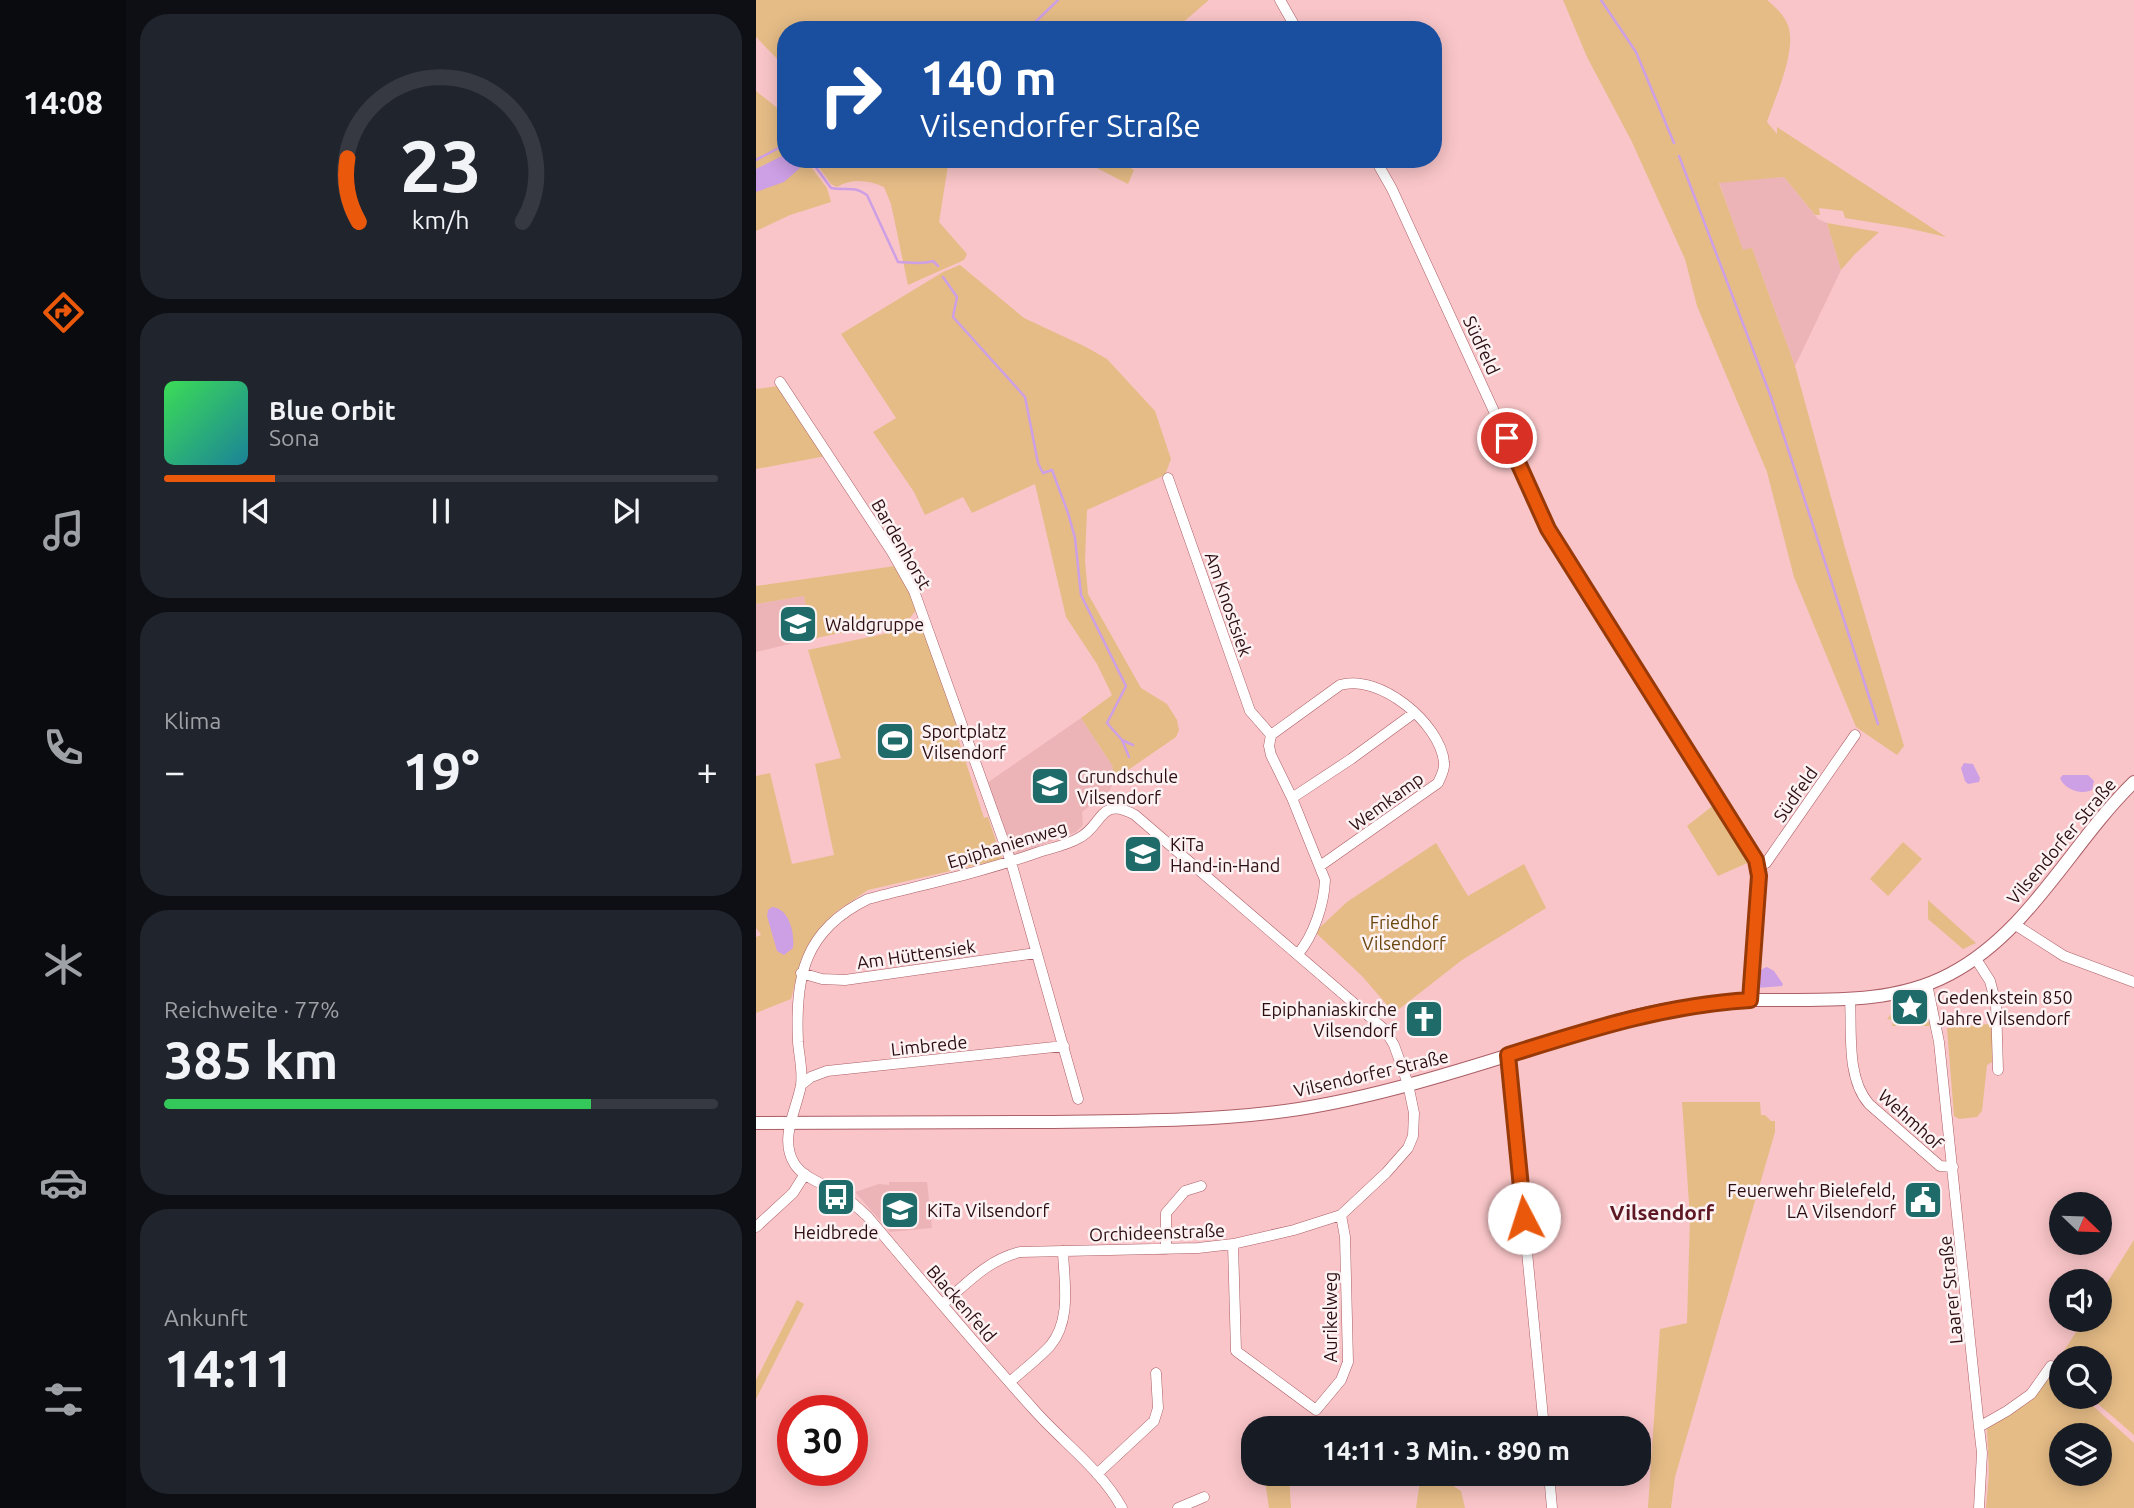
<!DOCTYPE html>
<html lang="de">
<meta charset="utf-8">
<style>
:root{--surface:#171b24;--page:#20242c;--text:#f1f3f6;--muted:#9ea1a6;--line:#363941;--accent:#ea580c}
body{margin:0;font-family:Ubuntu,sans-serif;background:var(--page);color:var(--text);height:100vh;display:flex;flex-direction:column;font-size:26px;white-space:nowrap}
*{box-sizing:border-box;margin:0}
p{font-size:23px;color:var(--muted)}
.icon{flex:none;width:38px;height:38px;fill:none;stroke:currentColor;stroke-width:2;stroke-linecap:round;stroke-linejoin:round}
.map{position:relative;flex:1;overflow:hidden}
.sheet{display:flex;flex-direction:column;gap:14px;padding:14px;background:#0d0f14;width:630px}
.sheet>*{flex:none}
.banner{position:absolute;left:21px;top:21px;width:665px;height:147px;border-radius:28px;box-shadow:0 4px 18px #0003;background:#1a4fa0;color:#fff;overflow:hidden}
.needle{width:46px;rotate:113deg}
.buttons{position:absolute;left:1293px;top:1192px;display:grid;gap:14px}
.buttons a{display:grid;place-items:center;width:63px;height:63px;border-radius:50%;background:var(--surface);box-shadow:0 4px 18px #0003;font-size:35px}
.speed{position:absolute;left:21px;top:1395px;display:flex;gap:14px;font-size:35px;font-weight:700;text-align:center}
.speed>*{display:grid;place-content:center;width:91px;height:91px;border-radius:50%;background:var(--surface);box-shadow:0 4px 18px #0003;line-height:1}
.speed .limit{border:10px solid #d22;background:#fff;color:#111}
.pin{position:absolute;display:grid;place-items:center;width:60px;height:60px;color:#fff;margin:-30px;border:4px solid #fff;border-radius:50%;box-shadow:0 2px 7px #0007}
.me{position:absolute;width:77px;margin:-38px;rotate:355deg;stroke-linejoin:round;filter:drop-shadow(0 0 5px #0008)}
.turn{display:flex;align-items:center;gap:24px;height:147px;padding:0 28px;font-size:32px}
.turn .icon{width:91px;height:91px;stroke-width:2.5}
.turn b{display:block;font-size:49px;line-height:60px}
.big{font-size:52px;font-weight:600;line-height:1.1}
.sheet .widget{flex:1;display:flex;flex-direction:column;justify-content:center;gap:10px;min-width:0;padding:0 24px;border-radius:28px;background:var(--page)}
.sheet .dial{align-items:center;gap:0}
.dial svg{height:182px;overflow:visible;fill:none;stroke:var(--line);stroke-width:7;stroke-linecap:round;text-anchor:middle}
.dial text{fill:var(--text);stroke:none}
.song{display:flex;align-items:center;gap:21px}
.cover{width:84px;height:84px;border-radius:10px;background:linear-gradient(135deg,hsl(130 70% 55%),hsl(190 70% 35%))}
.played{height:7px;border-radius:4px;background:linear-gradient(90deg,var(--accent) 20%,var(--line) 20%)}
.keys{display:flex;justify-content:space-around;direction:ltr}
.heat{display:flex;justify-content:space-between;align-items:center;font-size:38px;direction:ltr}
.charge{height:10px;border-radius:5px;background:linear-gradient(90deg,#34c759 77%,var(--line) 0)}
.trip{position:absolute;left:485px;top:1416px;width:410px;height:70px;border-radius:28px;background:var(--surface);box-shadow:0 4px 18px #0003;font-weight:600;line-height:70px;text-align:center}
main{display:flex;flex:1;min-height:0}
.tab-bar{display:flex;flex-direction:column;width:126px;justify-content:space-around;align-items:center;background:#090b0e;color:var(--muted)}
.tab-bar .icon{width:49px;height:49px}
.tab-bar .active{color:var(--accent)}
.tab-bar b{font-size:32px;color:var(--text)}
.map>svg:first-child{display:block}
.built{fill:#ecb4b7}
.green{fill:#e5bc86;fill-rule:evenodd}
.water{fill:#cd9fe5}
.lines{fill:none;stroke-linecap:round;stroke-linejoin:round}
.stream{stroke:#cd9fe5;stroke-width:2.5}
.minor-casing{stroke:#ab5e66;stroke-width:11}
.major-casing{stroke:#ab5e66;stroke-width:14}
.minor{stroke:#fff;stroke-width:10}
.major{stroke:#fff;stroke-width:12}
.route-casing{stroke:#983908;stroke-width:18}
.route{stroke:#ea580c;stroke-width:12}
.labels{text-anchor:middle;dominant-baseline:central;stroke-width:5;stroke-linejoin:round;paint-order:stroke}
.street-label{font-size:18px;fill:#2c0e12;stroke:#fcf2f3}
.poi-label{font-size:18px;fill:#2c0e12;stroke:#fcf2f3;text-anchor:start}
.park-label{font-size:18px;fill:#6a470d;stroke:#fcf2f3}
.quarter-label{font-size:21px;font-weight:bold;fill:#5d1824;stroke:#fcf2f3}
</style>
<main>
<nav class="tab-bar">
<b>14:08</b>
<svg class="icon active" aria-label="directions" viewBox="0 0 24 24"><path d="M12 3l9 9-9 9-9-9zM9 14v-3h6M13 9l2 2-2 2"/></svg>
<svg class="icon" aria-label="music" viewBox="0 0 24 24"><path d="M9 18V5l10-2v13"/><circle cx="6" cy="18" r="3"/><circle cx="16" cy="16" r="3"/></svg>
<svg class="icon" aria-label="phone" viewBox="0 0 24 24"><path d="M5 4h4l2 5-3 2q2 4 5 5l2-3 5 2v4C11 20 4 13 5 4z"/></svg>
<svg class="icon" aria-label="climate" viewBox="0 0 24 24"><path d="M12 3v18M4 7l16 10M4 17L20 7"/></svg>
<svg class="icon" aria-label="car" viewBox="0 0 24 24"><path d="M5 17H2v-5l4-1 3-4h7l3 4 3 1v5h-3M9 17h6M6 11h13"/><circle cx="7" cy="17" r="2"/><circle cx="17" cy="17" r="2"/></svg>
<svg class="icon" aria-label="filters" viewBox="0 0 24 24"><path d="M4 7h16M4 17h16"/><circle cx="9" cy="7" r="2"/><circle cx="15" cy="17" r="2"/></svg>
</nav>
<section class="sheet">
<div class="widget dial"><svg viewBox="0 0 100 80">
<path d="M14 69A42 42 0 1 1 86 69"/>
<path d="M14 69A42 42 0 0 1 9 41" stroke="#ea580c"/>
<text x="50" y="56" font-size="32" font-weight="700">23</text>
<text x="50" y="72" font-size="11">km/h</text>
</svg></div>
<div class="widget">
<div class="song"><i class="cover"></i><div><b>Blue Orbit</b><p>Sona</p></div></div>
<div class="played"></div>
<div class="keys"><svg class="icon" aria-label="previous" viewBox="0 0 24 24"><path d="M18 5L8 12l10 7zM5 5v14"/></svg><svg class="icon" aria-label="pause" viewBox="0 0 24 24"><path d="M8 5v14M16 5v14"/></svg><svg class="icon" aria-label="next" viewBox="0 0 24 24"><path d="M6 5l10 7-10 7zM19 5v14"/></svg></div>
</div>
<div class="widget"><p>Klima</p>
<div class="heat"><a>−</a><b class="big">19°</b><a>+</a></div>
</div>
<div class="widget"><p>Reichweite · 77%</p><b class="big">385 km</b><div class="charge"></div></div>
<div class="widget"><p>Ankunft</p><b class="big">14:11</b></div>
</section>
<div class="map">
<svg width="1378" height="1508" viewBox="0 0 1378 1508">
<rect width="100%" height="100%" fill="#f9c5c8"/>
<path class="built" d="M1028,177L1062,219L1071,223L1085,270L1039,366L996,248L987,251L963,182Z
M48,596L55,639L0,652V604Z
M325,718L356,765L359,779L354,790L326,812L327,825L320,832L262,854H258L255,851L231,783Z
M133,1182H171L176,1228L134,1232L99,1192L123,1184L133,1185Z"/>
<path class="green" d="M0,0H453L418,30H30V68L0,37Z
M807,0H1011C1018,6 1026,13 1030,21C1044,45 1019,97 1011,122L1021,134V127L1190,237L1151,228L1089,218L1087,211L1063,208L1064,215H1059L1028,177L963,183L987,250L996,248L1039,366L1089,548L1148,746L1141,755L1100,727L1038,577L1011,472L941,306L929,259L875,140L831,57Z
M0,91L30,115V159H49L71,188L75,202L34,215L0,231Z
M57,159H193L183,222L211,254L208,260L152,285L135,204L128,187C113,180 95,178 81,187L75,184Z
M323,159H359L378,170L372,184Z
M1071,223L1123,232L1099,254L1085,270Z
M204,265L268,318L330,347L351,359L399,411L415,459L409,475L331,510L329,560L332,594L385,688L411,704L421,720L423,730L420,737L359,779L356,765L325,718L356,695L341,664L310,617L279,484L216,513L207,497L169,515L158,492L117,432L140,418L85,334L187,272Z
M22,386L70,456L0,469V389Z
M139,566L153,588L161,609L153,619L55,639L48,596L0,604V586Z
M161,627L167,629L200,723L197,735L202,738L228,818L232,817L246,859L112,890L81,911L62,930L45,960L35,999L0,1013V937L5,935L0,928V776L14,773L36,864L78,855L59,764L85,758L52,650Z
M959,804L996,861L962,876L931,826Z
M1147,842L1166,859L1132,896L1114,879Z
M680,843L712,896L768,864L790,908L706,960L638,1013L606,976L559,932L591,902Z
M1172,900L1220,943L1207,949L1172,919Z
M1156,999L1166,1005L1174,1026H1136L1137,1020L1131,1019L1144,1003Z
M1232,1024L1237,1026L1240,1060L1231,1065L1226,1111L1221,1117L1203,1119L1198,1116L1191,1028Z
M926,1102H1004L1005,1115H1009L1015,1121H1019V1132L919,1477L915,1508H892L904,1329L931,1323L934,1217Z
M1378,1240V1435L1334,1397L1344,1396V1358H1306L1305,1372L1298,1366L1328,1320H1344V1294Z
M41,1300L48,1304L0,1399V1380Z
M1297,1369L1305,1377L1306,1396L1327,1397L1378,1443V1508H1230L1233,1473L1231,1429L1277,1396ZM1306,1435H1344V1474H1306Z
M508,1474H533L535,1508H513Z
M665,1475L685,1478L705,1491L709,1508H660Z"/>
<path class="water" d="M30,154V159H37L44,168L28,182L0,192V169Z
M1208,763L1217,764L1224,778L1223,782L1212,784L1209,781L1205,768Z
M1307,775H1332L1338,781L1336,790C1325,795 1309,790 1304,778Z
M16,907C33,908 39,933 37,948L28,955L21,951L11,916L12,910Z
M1011,967L1018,971L1027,984L1026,986L1000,988C1000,978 1001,970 1011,967Z"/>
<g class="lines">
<path class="stream" d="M845,0L880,52L918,143
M271,30L302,0
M923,156L1015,397L1122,724
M54,159L75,188C89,191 98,185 111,195L142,262C153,262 165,265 177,261L182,266
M0,160L30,144
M187,277L201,297L197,317L269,397L282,463L287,473L296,470L312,513L319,538L325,595L370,686L351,723L366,740L377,745
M366,740L373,757"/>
<g class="minor-casing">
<path id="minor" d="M524,0L541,30
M619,159L636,189L792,529L1000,860L1004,876L994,1000
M24,382L136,552L158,591L255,862L322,1099
M412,478L494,711L515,735
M536,798L595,759L658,713
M1002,866L1010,863L1099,735
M1258,924L1308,956L1378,982
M542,954C558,935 568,904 569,880L536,798L515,755L513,746L515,735L584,685C623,673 684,723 688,762C689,770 685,776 682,783L564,866
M1220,959L1234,981L1240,1004L1242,1070
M45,973L66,979L89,980L280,953
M1171,984L1183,1042L1223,1427L1226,1453L1223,1508
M1094,999C1096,1031 1090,1078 1113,1104L1184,1166L1197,1167
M752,1055L788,1428
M45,1085L55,1077L71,1071L308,1046
M0,1227L37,1193L49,1174
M477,1244L480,1351L560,1410L585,1380L592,1362L589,1237L585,1215
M410,1249V1213L429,1191L445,1186
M187,1304C211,1283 232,1260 264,1252L442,1248L477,1244L538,1230L585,1215L630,1173L652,1148L657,1136L658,1113L652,1084L638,1045L629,1030L379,815C343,795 347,826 323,838C311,845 296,848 283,852C227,872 169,884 112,899C48,930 39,976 42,1042C43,1056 47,1070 45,1085C41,1109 23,1138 38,1163C47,1179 72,1185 86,1195C95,1201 103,1209 111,1216C167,1282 222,1348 280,1412C308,1443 346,1471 366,1508
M254,1382C267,1370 282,1359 294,1346C316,1320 308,1282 307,1251
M1223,1427L1251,1411L1275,1394L1295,1366
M341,1474L398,1421L402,1408L400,1373
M793,1474L796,1508
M422,1508L448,1497"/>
</g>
<g class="major-casing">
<path id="major" d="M0,1123C94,1123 188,1123 283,1122C369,1121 457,1122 543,1109C618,1097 693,1074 766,1051C813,1036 860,1019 908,1010C938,1005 967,1001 997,1000C1063,999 1134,1006 1194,974C1274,932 1315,843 1378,782"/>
</g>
<use href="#minor" class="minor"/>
<use href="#major" class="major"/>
</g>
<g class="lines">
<g class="route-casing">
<path id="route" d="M751,438L792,529L1000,860L1003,876L994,1000C909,1005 832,1030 752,1055L768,1218"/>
</g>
<use href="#route" class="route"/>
</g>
<defs>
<g id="school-square" transform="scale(2.0125)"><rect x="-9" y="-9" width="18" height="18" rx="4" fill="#1f6b6a" stroke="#fcf2f3"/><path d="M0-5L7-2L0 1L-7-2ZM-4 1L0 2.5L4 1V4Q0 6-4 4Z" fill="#fff"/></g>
<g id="stadium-square" transform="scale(2.0125)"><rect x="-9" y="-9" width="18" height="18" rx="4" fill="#1f6b6a" stroke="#fcf2f3"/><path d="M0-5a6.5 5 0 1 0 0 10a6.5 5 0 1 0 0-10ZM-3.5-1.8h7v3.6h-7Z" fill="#fff"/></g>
<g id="sight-square" transform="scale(2.0125)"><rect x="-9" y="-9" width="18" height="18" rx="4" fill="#1f6b6a" stroke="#fcf2f3"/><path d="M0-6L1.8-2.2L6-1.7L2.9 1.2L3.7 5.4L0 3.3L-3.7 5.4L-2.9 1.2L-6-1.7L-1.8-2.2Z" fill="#fff"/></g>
<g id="church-square" transform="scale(2.0125)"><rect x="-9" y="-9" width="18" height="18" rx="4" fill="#1f6b6a" stroke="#fcf2f3"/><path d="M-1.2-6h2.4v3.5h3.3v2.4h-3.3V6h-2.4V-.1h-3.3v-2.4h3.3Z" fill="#fff"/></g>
<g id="bus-square" transform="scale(2.0125)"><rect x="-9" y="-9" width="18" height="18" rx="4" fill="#1f6b6a" stroke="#fcf2f3"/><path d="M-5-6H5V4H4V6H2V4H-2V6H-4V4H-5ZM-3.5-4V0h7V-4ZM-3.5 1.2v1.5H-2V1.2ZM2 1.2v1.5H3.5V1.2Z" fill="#fff"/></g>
<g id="civic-square" transform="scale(2.0125)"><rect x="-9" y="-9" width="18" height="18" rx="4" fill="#1f6b6a" stroke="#fcf2f3"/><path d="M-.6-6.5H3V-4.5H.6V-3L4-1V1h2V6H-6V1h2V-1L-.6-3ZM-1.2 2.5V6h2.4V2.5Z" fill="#fff"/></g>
</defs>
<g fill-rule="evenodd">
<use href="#school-square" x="42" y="624"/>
<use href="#stadium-square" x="139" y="741"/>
<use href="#school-square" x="294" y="786"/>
<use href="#school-square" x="387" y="854"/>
<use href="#sight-square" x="1154" y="1007"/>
<use href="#church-square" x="668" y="1019"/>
<use href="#bus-square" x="80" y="1197"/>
<use href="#civic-square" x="1167" y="1200"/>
<use href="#school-square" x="144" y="1210"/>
</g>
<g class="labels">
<g class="street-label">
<text transform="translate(726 345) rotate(65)">Südfeld</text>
<text transform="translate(146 544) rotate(60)">Bardenhorst</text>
<text transform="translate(473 604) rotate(71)">Am Knostsiek</text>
<text transform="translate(1039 794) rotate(-55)">Südfeld</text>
<text transform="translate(630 801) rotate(-36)">Wemkamp</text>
<text transform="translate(1305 841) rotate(-50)">Vilsendorfer Straße</text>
<text transform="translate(251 844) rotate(-17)">Epiphanienweg</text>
<text transform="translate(160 954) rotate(-8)">Am Hüttensiek</text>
<text transform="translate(173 1045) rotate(-6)">Limbrede</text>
<text transform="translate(615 1073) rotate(-13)">Vilsendorfer Straße</text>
<text transform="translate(1155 1119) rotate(42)">Wehmhof</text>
<text transform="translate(401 1232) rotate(-2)">Orchideenstraße</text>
<text transform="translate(1194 1290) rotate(-96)">Laarer Straße</text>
<text transform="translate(206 1303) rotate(49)">Blackenfeld</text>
<text transform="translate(574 1317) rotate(-90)">Aurikelweg</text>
</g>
<g class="poi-label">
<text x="69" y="624">Waldgruppe</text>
<text x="166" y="731">Sportplatz<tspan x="166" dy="21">Vilsendorf</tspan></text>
<text x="321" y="776">Grundschule<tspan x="321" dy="21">Vilsendorf</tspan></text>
<text x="414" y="844">KiTa<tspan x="414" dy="21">Hand-in-Hand</tspan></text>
<text x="1181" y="997">Gedenkstein 850<tspan x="1181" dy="21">Jahre Vilsendorf</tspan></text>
<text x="641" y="1009" text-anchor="end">Epiphaniaskirche<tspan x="641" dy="21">Vilsendorf</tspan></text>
<text x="1140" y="1190" text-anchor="end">Feuerwehr Bielefeld,<tspan x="1140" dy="21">LA Vilsendorf</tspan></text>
<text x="171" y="1210">KiTa Vilsendorf</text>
<text x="80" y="1232" text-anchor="middle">Heidbrede</text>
</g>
<g class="park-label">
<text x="648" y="922">Friedhof<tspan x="648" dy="21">Vilsendorf</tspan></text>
</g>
<g class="quarter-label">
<text x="906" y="1212">Vilsendorf</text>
</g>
</g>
</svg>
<div class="buttons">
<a><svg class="needle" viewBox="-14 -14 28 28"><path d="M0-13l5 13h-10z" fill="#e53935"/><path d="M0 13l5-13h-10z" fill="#9ea1a6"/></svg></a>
<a><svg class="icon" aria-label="sound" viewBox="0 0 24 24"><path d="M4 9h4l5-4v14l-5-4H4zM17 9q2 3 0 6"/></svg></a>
<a><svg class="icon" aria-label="search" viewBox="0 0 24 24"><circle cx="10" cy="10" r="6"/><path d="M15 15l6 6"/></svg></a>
<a><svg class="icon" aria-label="layers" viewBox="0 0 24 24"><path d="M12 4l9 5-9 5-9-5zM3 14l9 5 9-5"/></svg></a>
</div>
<div class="speed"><div class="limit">30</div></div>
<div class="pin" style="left:751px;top:438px;background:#d93025"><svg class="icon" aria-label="arrive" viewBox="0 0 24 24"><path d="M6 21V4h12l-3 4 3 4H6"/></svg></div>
<svg class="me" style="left:768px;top:1218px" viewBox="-20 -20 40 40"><circle r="19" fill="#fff"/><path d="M0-13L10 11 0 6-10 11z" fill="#ea580c"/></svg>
<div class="trip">14:11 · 3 Min. · 890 m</div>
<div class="banner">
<div class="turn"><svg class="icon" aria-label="right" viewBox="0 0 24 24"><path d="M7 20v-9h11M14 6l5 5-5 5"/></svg><div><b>140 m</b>Vilsendorfer Straße</div></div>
</div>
</div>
</main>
